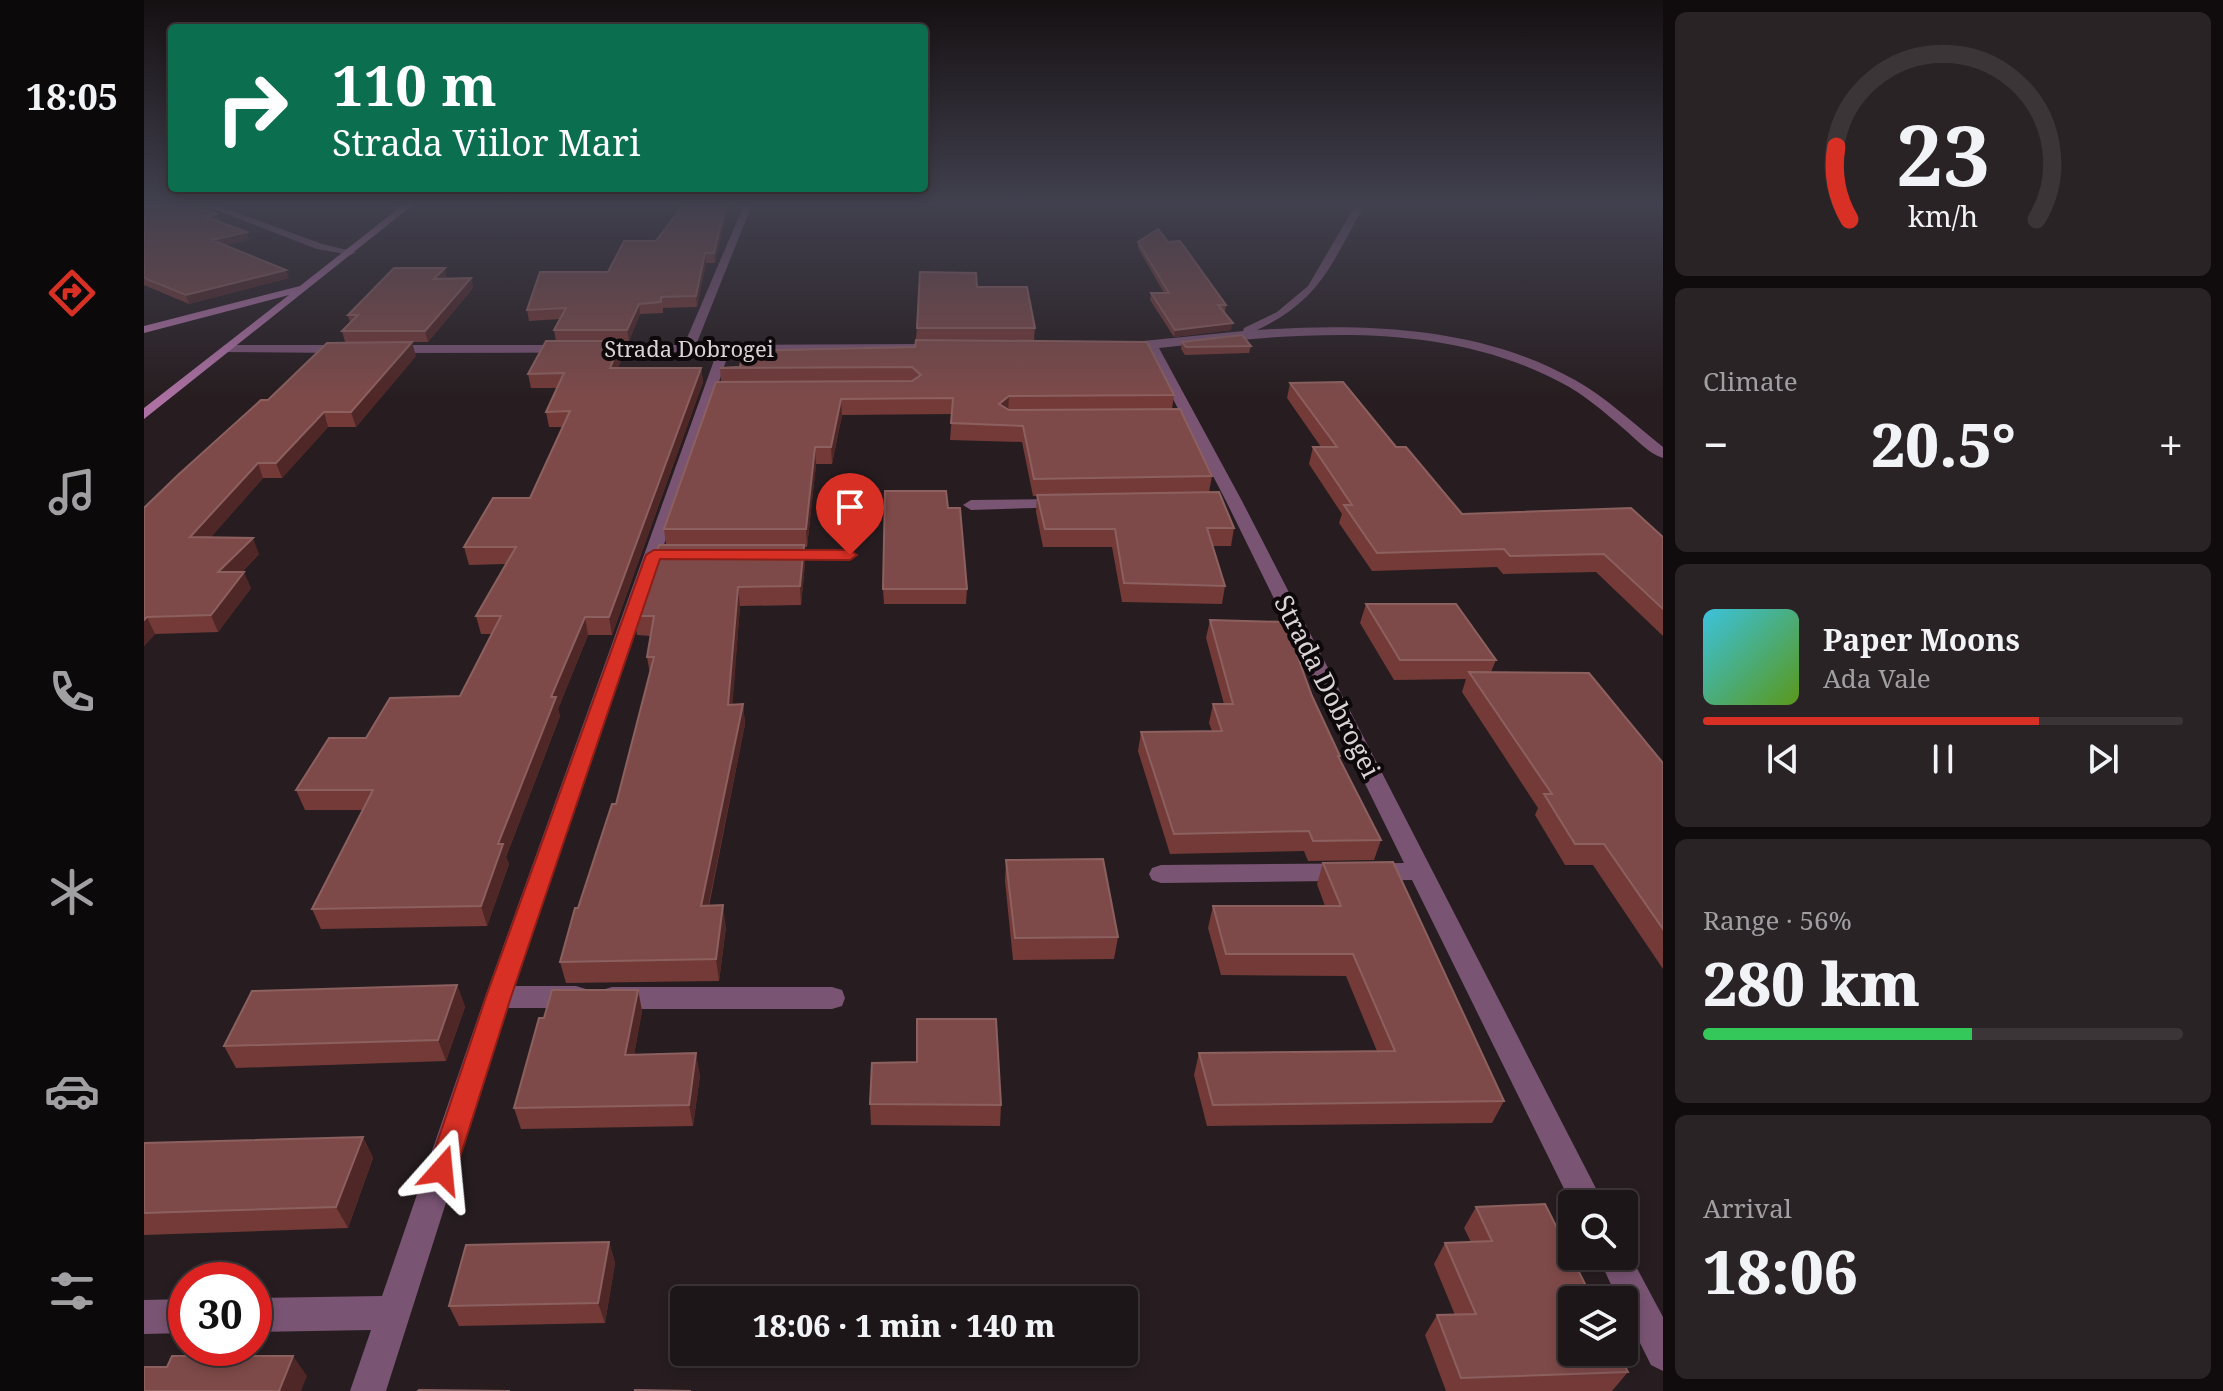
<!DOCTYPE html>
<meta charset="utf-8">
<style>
:root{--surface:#1d1618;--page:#2a2325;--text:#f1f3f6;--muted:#a09fa2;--line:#3b3537;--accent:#d93025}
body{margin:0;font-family:"Noto Serif",serif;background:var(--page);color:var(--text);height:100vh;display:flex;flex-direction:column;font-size:30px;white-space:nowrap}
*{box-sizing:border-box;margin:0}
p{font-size:26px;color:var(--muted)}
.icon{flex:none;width:44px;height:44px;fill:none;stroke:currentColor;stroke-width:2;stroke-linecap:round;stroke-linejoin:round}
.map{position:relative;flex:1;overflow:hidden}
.details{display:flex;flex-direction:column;gap:12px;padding:12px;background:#100c0d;width:560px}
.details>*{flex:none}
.hud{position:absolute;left:24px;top:24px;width:760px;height:168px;border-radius:8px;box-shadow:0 4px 12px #0003,0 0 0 2px var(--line);background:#0b6e4f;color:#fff;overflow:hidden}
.tools{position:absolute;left:1414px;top:1190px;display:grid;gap:16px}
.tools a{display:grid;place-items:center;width:80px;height:80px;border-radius:8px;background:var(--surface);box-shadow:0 4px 12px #0003,0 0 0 2px var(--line);font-size:40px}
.speed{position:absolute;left:24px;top:1262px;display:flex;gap:16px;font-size:40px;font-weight:700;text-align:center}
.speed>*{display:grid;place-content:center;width:104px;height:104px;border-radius:50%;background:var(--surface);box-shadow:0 4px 12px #0003,0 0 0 2px var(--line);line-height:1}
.speed .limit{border:12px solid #d22;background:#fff;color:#111}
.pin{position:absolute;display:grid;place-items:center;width:68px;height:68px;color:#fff;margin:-82px -34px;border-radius:50% 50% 50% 0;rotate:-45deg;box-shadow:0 0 8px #0007}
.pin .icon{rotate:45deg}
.me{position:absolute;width:88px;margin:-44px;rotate:18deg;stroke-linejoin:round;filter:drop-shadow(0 0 6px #0008)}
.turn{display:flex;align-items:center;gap:28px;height:168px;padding:0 32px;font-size:36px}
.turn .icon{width:104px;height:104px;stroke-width:2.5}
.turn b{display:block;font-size:56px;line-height:68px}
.big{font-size:60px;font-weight:800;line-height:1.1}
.details .card{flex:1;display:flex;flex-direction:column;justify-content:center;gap:12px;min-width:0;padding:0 28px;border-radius:12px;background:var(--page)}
.details .dial{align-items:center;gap:0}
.dial svg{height:208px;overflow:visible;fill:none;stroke:var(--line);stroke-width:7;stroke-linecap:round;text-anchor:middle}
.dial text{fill:var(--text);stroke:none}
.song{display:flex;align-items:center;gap:24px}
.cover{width:96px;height:96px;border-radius:12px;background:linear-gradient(135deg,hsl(190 70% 55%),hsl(90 70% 35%))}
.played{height:8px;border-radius:4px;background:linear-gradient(90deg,var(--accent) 70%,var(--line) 70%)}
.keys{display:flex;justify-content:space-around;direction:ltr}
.heat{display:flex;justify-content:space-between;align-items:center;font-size:44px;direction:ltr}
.charge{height:12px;border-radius:6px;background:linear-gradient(90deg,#34c759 56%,var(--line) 0)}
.trip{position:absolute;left:526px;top:1286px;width:468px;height:80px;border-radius:8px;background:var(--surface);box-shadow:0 4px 12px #0003,0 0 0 2px var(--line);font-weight:800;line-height:80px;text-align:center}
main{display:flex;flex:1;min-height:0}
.tabs{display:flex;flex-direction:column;width:144px;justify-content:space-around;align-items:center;background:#0c090a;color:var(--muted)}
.tabs .icon{width:56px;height:56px}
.tabs .current{color:var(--accent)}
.tabs b{font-size:36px;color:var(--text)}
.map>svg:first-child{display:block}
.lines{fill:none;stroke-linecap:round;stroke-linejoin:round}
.street{fill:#795473;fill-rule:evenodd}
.secondary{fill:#ac70a2;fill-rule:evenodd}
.wall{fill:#733a38}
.shaded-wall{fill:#502727}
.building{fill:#7e4a49;stroke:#8c605f;stroke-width:2}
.route{fill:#d93025;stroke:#8d1f18;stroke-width:2}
.labels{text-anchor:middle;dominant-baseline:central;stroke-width:8;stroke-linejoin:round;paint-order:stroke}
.far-street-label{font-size:22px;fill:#dad3d5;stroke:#0d080a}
.street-label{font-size:26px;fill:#dad3d5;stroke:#0d080a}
</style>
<main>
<nav class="tabs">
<b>18:05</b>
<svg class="icon current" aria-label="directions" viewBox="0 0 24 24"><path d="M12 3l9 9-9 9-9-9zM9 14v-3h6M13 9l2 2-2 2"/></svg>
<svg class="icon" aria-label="music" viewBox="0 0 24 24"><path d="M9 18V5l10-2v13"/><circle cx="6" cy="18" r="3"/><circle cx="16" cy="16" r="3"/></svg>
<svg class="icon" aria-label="phone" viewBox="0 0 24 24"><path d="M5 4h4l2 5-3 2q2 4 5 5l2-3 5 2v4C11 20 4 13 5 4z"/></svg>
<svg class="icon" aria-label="climate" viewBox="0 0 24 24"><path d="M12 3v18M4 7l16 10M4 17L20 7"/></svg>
<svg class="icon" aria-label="car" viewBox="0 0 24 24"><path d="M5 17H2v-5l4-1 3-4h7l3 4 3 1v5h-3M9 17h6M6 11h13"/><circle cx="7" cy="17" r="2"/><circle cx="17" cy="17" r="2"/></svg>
<svg class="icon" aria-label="filters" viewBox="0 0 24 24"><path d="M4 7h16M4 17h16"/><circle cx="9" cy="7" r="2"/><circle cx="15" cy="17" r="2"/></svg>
</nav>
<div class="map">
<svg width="1519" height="1391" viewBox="0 0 1519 1391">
<rect width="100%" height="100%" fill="#271d20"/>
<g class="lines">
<path class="street" d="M56,204H69L178,244L212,252L207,255L173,249Z
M603,204L607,207L552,345L779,344L785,348L779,352H585L371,986H432L442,989L445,997L442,1005L432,1008H364L242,1391H206L227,1330L110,1332V1298L238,1296L341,997L573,352L243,353L237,349L243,345H540L599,207Z
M1212,204H1221C1187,264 1178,299 1113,330C1219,323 1336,326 1431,380C1463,398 1490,424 1519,447V458C1505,454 1492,439 1480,429C1460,412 1440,394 1416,382C1292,317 1149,334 1015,348L1098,501L1460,1204L1428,1205L1268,880L1017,883L1008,880L1005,874L1008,868L1017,865L1260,863L1082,501L1003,349L979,351L973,347L979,343L1099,331L1100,328L1133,312L1164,286Z
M83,345H203L209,349L203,353L79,352V346Z
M919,499L925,501V507L827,510L819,505L827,500Z
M634,550H706L714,555L706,560L628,559L626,555L628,551Z
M468,987H688L698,990L701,998L698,1006L688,1009H468L458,1006L455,998L458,990Z
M1480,1244L1519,1317V1371L1507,1365L1480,1311V1300H1474L1454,1256H1480Z
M42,1299V1333L0,1334V1300Z"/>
<path class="secondary" d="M260,204H270L0,419V408L145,295L0,333V326L156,286Z"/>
</g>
<path class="wall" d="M0,204L73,214L76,222L105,240L80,245L145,278L45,304L0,285Z
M540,204H584V208L571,263H562L553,307L519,308V313L496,314L485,341H412L410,330L416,319L385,321L383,310L464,272L512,241Z
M994,242H1024L1082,305L1081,312H1080L1087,330L1030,337L1006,300L1007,293H1020L994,248Z
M303,278L302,279L327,278L329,288L284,342H201L198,331L206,323L204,315Z
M833,287L891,328L890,340H827L1030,395L1028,409L1068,476L1065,492L1090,528L1087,546H1068L1081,586L1078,604L978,602L968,547H899L892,512L893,496H889L878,442L806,440L808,414L698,415L688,464H672L663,547H661V563L657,605L596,606L588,705L599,704L601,724L565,906L582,927L575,981L422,983L416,962L472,804L506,674L503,657L507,636L493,635L490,616L522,545L520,529L577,382L576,368L596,367L771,347L773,328Z
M477,341L479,355L474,368H557L559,382L468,635H444L414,709L416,716L362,857L365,864L343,926L177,929L168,909L219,810H161L152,790L222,738L316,696L348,634H337L332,616L362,564L325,565L320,547L386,498L419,427H405L402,412L413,388H387L384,374Z
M1038,342L1107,346L1105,353L1041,355L1037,349Z
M272,356L212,427H184L138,478H119L67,537L115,554L98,572L107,588L74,632L11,634L0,646V508L124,400Z
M1146,383L1252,447L1318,514L1519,537V636L1452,572L1359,574L1353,567L1228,571L1195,523L1198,514L1165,464L1169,447H1177L1143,398Z
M804,508L823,589L822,604H740L739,589Z
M1222,604L1352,660L1347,672L1519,763V969L1449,865H1421L1391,815L1394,808L1318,692L1322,679L1250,680L1216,623Z
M1066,620L1168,696L1196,756L1195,759L1237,840L1230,860L1164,861L1160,851L1026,854L994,751L997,732L1068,731L1065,723L1069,704H1080L1062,638Z
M862,860L974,937L970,959L869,960L861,881Z
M1179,863L1360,1101L1348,1123L1063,1126L1050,1075L1055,1053L1233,1051L1202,976L1077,975L1064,928L1069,906H1181L1173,884Z
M313,985L321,1007L302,1061L92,1068L80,1046Z
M494,990L498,1011L490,1055L556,1075L549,1126L377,1129L370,1108L400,1018Z
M726,1104L857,1105L856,1126L727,1125Z
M219,1137L229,1158L204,1228L0,1235V1143Z
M1332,1207L1484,1372L1468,1391H1302L1281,1335L1293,1315H1311L1290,1264L1301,1243L1327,1242L1320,1228Z
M465,1242L471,1263L461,1323L315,1326L305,1306Z"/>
<path class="shaded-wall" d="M582,204H584V208L571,263L570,253Z
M73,214L76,222L62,217Z
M103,232L105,240L70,248L68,240Z
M561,253L562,263L553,307L552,296Z
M301,268L303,278L293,288L290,279Z
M142,270L145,278L45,304L42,295Z
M327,278L329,288L284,342L281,331Z
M495,304L496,314L485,341L483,330Z
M1089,323L1087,330L1030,337L1031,330Z
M477,341L479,355L468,382L466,368Z
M268,342L272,356L212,427L207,412Z
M557,368L559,382L468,635L465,617Z
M865,396L864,412L855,404Z
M697,399L698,415L688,464L687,447Z
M180,412L184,427L138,478L132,463Z
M671,447L672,464L663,547L662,529Z
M114,463L119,478L53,553L46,537Z
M109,538L115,554L81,589L74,572Z
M660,545L661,563L657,605L656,586Z
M100,572L107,588L74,632L67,615Z
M594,587L596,606L587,725L584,705Z
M3,617L11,634L0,646V620Z
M441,617L444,635L414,709L416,716L362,857L365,864L343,926L337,906L354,844L407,697Z
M599,704L601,724L560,927L557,906Z
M579,905L582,927L575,981L572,959Z
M313,985L321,1007L302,1061L294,1040Z
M494,990L498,1011L486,1076L481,1055Z
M552,1053L556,1075L549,1126L545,1105Z
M219,1137L229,1158L204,1228L192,1207Z
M465,1242L471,1263L461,1323L454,1303Z
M149,1356L163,1376L157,1391H135Z"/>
<path class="building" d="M0,204H44L73,214L62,217L103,232L68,240L142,270L42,295L0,278Z
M540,204H582L570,253H561L552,296L517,297V302L495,304L483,330H410L422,308L383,310L396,272H464L480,241H512Z
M1014,229L1024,242L1036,241L1082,305H1074L1089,323L1031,330L1007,293H1025L994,242Z
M250,268H301L290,279L327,278L281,331H198L214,315H204Z
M776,272L832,273L833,287H883L891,328H773Z
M1098,335L1107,346L1042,347L1038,342Z
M772,340L1003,342L1030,395L865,396L855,404L865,410L1036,409L1068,476L890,479L879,426L807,423L809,398L697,399L687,447H671L662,529H520L572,382L768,381L777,375L768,367L576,368L596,367L599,351L771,347Z
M402,341H477L466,368H557L465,617H441L407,697H412L354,844H359L337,906L168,909L229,790H152L185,738H222L246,698L316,696L357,616H332L372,547H320L349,498H386L426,411L402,412L420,373L384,374Z
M268,342L207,412H180L132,463H114L46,537L109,538L74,572H100L67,615L3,617L0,620V508L34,475L117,400H124L183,343Z
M1199,382L1252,447H1262L1318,514L1487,508L1519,537V609L1460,554L1366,556L1360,549L1233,553L1200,505H1208L1169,447H1193L1146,383Z
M741,491H802L804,508H816L823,589H739Z
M1075,492L1090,528H1063L1081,586L980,583L971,529H901L893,495Z
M515,545H660L656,586L594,587L584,705L599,704L557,906L579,905L572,959L416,962L431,908H434L468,804H472L510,657H503L510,616H490Z
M1222,604H1312L1352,660H1256Z
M1066,620L1141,622L1168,696L1196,756H1194L1237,840L1169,841L1165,831L1030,834L997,732L1078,731L1069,704H1089Z
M1325,672L1445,673L1519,763V929L1460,844H1431L1400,794H1408Z
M959,859L974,937L871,938L862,860Z
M1249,862L1360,1101L1069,1105L1055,1053L1251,1051L1209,954H1082L1069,906H1197L1179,863Z
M313,985L294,1040L80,1046L108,991Z
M408,990H494L481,1055L552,1053L545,1105L370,1108L395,1018H400Z
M773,1019H852L857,1105L726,1104L728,1063L773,1062Z
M219,1137L192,1207L0,1213V1143Z
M1401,1204L1449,1300H1428V1352H1474L1484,1372L1317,1378L1293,1315L1332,1314L1301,1243L1348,1241L1332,1207Z
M465,1242L454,1303L305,1306L322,1245Z
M28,1356H149L135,1391H0V1367H23Z
M275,1390L366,1391H274Z
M491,1390L547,1391H491Z"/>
<linearGradient id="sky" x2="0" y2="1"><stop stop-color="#151012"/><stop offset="0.51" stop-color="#41404e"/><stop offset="1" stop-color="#41404e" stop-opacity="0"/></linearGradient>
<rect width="1519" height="399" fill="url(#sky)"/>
<path class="route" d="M510,550H706L713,555L706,560L516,559L367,997L312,1170L308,1179L298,1183L288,1179L284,1170L342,997L502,555Z"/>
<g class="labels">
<g class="far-street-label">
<text x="545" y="348">Strada Dobrogei</text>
</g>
<g class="street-label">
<text transform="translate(1184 686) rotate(63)">Strada Dobrogei</text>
</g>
</g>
</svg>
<div class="tools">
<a><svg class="icon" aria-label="search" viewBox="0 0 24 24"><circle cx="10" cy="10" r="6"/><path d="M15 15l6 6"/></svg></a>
<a><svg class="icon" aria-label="layers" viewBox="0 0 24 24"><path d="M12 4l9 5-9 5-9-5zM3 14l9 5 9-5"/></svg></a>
</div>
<div class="speed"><div class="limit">30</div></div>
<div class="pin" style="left:706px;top:555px;background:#d93025"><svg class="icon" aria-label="arrive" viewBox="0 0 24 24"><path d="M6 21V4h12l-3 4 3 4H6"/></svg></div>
<svg class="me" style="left:298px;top:1170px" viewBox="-20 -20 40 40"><path d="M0-17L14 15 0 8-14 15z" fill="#d93025" stroke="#fff" stroke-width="4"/></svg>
<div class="trip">18:06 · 1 min · 140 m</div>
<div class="hud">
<div class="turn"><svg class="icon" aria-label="right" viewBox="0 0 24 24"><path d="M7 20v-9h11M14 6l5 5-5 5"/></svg><div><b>110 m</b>Strada Viilor Mari</div></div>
</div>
</div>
<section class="details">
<div class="card dial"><svg viewBox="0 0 100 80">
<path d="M14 69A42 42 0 1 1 86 69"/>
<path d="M14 69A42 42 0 0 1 9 41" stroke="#d93025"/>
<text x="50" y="56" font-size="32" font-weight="700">23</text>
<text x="50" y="72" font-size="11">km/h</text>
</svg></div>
<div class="card"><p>Climate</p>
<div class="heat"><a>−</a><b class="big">20.5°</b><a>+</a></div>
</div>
<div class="card">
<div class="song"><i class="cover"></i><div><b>Paper Moons</b><p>Ada Vale</p></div></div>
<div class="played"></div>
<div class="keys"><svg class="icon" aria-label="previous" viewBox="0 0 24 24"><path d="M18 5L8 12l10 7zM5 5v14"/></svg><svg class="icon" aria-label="pause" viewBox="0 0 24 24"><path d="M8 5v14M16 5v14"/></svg><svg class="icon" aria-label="next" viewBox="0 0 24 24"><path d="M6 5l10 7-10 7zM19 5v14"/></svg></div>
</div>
<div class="card"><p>Range · 56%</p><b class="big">280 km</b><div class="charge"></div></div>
<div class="card"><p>Arrival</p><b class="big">18:06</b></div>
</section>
</main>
